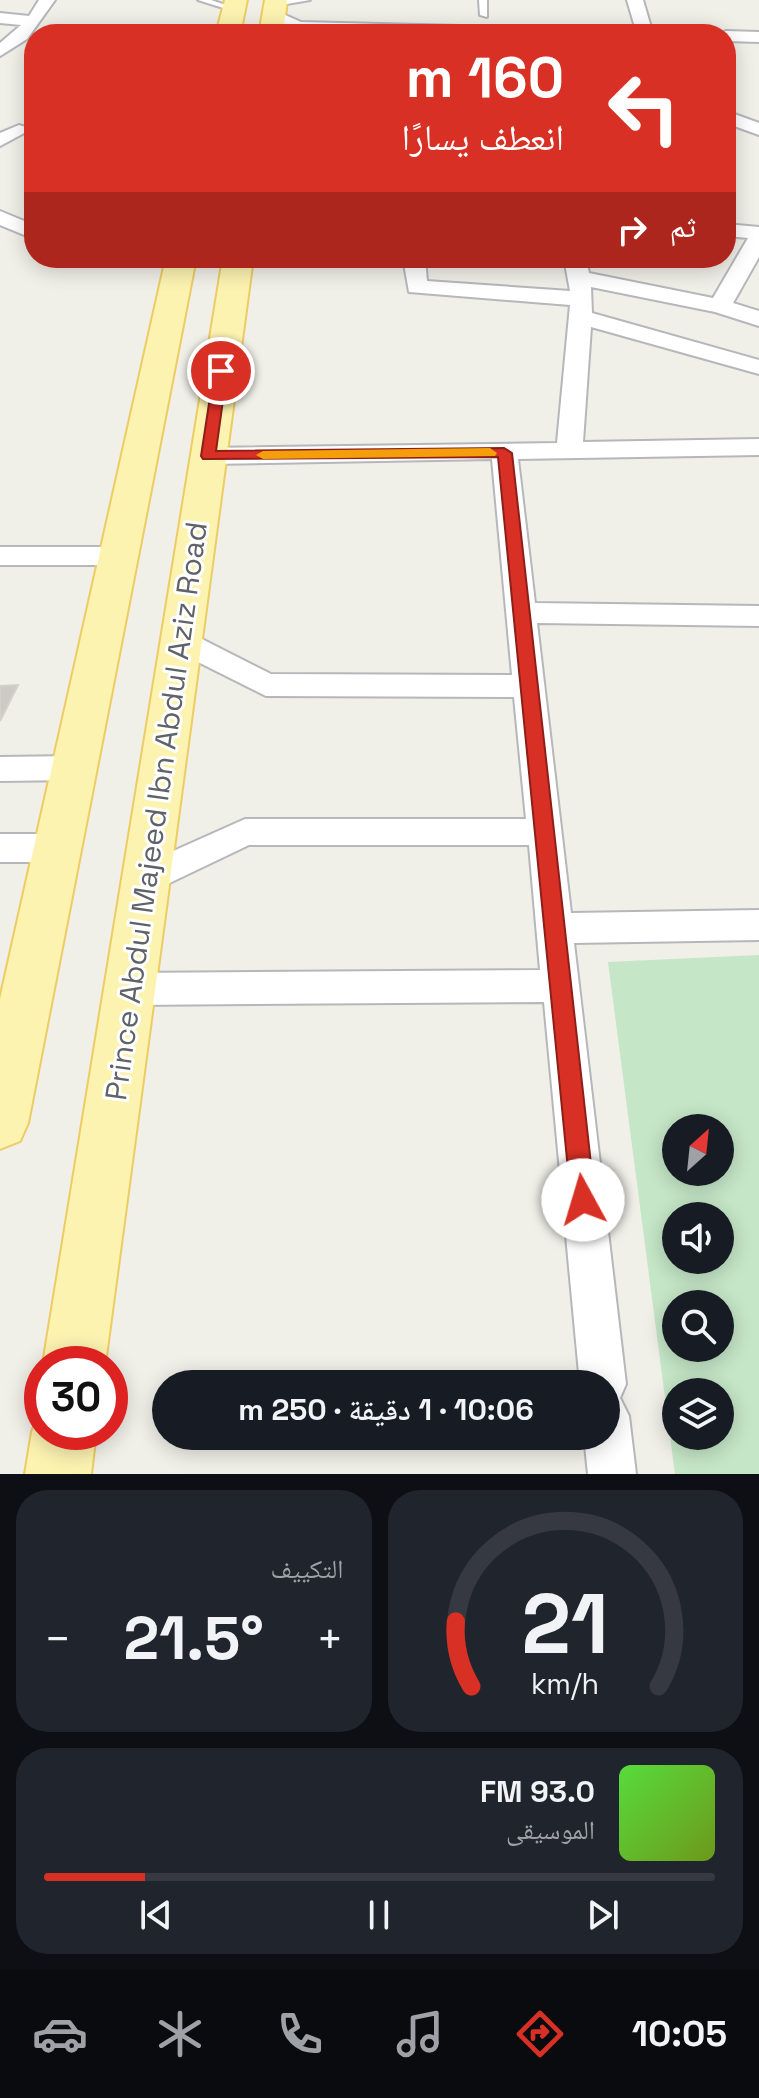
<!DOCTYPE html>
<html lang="ar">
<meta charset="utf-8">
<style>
:root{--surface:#171b24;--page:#20242c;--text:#f1f3f6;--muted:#9ea1a6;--line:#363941;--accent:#d93025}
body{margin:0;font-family:"Space Grotesk","Noto Naskh Arabic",sans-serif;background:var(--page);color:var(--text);direction:rtl;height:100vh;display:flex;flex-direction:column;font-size:30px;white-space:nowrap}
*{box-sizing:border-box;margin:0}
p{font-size:26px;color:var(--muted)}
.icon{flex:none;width:44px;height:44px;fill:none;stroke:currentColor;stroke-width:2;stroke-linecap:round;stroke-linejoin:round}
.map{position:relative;height:1474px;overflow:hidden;direction:ltr}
.sheet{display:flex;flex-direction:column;gap:16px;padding:16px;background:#0d0f14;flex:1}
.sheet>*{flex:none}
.guide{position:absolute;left:24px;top:24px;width:712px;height:244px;border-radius:32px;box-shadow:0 4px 20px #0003;direction:rtl;background:#d93025;color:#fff;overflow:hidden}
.needle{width:52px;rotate:27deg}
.fabs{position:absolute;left:662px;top:1114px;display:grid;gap:16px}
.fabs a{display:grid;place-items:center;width:72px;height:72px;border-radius:50%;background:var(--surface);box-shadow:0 4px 20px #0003;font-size:40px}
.speed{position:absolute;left:24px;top:1346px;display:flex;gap:16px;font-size:40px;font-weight:700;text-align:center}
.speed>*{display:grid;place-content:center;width:104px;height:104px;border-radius:50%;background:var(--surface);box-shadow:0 4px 20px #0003;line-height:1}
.speed .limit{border:12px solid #d22;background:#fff;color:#111}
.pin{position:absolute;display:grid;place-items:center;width:68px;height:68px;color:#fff;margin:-34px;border:4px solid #fff;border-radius:50%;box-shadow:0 2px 8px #0007}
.me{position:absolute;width:88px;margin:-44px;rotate:354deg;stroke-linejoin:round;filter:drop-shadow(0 0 6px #0008)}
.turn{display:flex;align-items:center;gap:28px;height:168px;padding:0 40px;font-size:36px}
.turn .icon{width:104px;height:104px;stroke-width:2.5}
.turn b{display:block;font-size:56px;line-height:68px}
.then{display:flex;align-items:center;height:76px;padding:0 40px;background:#0003;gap:16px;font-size:30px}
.big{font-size:60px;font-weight:600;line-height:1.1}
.sheet .card{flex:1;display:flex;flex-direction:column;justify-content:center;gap:12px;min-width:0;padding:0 28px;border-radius:32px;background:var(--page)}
.sheet .dial{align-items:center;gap:0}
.dial svg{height:208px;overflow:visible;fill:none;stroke:var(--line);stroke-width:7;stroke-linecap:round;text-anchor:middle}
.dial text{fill:var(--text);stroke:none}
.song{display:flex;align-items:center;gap:24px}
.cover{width:96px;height:96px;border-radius:12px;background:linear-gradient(135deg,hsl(110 70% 55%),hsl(80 70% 35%))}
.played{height:8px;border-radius:4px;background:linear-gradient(90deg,var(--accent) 15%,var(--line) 15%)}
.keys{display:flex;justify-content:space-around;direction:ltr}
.heat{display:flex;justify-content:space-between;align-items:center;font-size:44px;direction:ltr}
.sheet .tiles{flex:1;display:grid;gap:16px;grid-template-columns:1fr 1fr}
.card:last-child{grid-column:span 2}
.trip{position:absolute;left:152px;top:1370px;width:468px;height:80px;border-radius:40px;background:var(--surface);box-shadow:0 4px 20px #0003;font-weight:600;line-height:80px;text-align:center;direction:rtl}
.dock{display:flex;height:128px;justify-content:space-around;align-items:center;background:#090b0e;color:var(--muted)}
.dock .icon{width:56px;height:56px}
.dock .active{color:var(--accent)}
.dock b{font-size:36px;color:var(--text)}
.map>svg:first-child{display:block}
.green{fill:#c5e6c7;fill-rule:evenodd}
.building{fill:#cccac4;stroke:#d5d1c6;stroke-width:2}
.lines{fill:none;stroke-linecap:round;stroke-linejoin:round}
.lane-casing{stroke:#b5b7bb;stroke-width:4}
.street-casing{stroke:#b5b7bb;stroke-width:4}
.primary-casing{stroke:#edcc64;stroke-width:4}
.lane{fill:#fff;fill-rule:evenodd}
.street{fill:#fff;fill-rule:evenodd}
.primary{fill:#fcf3b1;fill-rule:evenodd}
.route{fill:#d93025;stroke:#8d1f18;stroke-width:2}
.slow{fill:#f59e0b}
.labels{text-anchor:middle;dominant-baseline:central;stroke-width:6;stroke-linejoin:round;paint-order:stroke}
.street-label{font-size:30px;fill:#5f6267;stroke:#fff}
</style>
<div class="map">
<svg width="759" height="1474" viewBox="0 0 759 1474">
<rect width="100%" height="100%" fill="#f0efe8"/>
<path class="green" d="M759,955V1474H675L608,962ZM676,1128H720V1172H676ZM676,1216H720V1260H676ZM676,1304H720V1348H676ZM676,1392H720V1436H676Z"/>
<path class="building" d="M18,685L0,721V686Z"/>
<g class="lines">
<g class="lane-casing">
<path id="lane" d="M198,0H211L237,9L233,11Z
M287,0H310L275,6L271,4Z
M479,0H487V17L480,15Z"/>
</g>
<g class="street-casing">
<path id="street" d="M39,0H55L27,39L0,56V43L21,25L0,23V13L29,16Z
M627,0H643L653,34H637Z
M274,10L301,22L574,29L582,34L301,32L281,28L268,18V12Z
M726,31L759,32V42L726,41V34H719Z
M726,111L759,123V135L726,123Z
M19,125L26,127L28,131L0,146V133Z
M0,211L34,225V239L0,225Z
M726,224L759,227V257L733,303L759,311V326L715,312L591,287L592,313L759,360V374L591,327L583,442L759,439V455L518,459L535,603L759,606V626L537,623L571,913L759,910V940L574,943L626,1384L620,1398L629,1416L636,1474H588L584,1436H606V1384H580L544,1002L129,1005L116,1001L110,989L116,977L129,973L540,970L529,845H249L157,889L145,893L133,889L127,879L133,869L245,819H526L514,697L266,696L170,648L166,641L170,634L181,631L192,634L271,674L512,675L492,459L208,464L199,462L195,456L199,450L208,448L557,443L570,305L409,292L403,258H425L427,281L570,291L564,258H586L589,273L713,298L748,238L726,236Z
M0,547H118L128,550L132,556L128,562L118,565H0Z
M74,756L86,759L90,768L86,777L74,780L0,781V757Z
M0,834H58L70,838L75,848L70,858L58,862H0Z"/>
</g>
<g class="primary-casing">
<path id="primary" d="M225,0H247L240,34H216Z
M265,0H287L283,34H259Z
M166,258H196L28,1123L20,1141L0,1149V999Z
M223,258H253L105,1364H43Z
M41,1409L42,1432H96L91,1474H25L32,1432Z"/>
</g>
<use href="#lane" class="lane"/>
<use href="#street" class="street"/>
<use href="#primary" class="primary"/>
</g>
<path class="route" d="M221,367L227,371L216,451L504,448L512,453L595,1200L592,1208L583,1212L575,1208L571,1200L498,457L203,459L201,456L214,371Z"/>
<path class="slow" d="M490,448L497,453L495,456L263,459L256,455L263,451Z"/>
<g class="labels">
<g class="street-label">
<text transform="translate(156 811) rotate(-82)">Prince Abdul Majeed Ibn Abdul Aziz Road</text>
</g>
</g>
</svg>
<div class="fabs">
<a><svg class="needle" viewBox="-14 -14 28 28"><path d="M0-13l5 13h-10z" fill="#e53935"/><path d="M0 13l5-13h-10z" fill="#9ea1a6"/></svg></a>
<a><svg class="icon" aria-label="sound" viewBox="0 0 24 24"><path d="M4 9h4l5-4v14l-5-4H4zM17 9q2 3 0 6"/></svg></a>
<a><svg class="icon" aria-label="search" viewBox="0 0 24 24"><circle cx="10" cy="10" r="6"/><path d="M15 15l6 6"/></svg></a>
<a><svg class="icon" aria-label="layers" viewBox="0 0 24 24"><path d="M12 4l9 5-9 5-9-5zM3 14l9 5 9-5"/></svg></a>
</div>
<div class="speed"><div class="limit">30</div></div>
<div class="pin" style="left:221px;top:371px;background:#d93025"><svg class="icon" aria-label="arrive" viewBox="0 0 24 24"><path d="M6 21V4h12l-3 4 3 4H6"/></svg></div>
<svg class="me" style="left:583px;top:1200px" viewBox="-20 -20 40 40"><circle r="19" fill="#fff"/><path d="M0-13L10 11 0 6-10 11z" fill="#d93025"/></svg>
<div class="trip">10:06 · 1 دقيقة · 250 m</div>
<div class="guide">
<div class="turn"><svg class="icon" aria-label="left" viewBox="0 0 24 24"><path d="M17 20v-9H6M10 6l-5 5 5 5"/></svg><div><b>160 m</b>انعطف يسارًا</div></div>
<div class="then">ثم<svg class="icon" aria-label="right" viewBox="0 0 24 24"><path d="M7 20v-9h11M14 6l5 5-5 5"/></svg></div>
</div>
</div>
<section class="sheet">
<div class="tiles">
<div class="card dial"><svg viewBox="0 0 100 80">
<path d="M14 69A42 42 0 1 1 86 69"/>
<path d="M14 69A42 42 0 0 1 8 44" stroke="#d93025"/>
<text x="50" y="56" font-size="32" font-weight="700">21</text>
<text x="50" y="72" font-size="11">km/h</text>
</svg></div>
<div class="card"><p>التكييف</p>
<div class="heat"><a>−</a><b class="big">21.5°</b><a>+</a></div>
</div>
<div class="card">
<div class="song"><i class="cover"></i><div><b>93.0 FM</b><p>الموسيقى</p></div></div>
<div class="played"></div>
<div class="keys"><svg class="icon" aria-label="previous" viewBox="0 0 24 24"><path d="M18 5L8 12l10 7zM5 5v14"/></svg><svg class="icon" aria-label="pause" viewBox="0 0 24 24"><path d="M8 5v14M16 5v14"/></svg><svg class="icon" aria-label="next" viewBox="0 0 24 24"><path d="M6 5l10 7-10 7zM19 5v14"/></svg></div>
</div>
</div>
</section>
<nav class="dock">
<b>10:05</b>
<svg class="icon active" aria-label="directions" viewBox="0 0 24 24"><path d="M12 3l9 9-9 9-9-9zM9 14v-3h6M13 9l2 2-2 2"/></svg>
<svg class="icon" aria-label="music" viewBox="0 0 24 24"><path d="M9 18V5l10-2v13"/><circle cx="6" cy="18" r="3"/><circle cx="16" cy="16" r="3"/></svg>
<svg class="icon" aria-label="phone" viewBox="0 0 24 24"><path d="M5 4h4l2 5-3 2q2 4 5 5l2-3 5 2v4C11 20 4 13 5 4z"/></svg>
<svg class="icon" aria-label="climate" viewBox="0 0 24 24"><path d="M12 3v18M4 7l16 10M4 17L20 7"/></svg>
<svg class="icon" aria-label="car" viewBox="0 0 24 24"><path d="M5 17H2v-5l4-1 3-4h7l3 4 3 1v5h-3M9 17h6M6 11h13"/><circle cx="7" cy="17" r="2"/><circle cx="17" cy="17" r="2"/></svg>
</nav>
